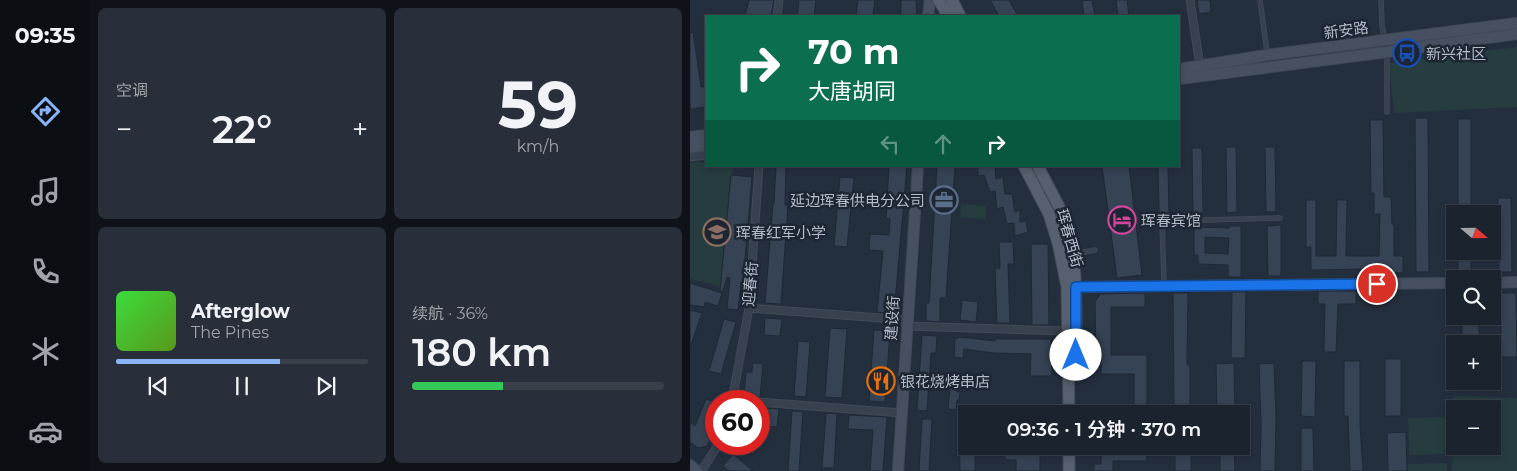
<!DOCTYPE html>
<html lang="zh">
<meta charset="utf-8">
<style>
:root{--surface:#1b232e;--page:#282f3a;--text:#f1f3f6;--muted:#a0a4aa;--line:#39404a;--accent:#8ab4f8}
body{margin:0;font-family:Montserrat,"Noto Sans SC",sans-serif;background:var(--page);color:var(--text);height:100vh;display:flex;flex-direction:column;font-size:19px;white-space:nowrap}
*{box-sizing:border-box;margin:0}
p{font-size:16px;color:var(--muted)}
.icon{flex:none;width:28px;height:28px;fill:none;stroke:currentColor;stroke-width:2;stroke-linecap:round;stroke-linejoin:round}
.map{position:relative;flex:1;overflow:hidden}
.details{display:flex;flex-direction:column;gap:8px;padding:8px;background:#0f1319;width:600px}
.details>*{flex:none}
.guide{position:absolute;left:15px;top:15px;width:475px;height:152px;border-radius:0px;box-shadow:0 2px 8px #0003,0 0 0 1px var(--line);background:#0b6e4f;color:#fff;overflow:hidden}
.needle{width:32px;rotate:110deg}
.fabs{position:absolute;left:756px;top:205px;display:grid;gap:10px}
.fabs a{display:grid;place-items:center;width:55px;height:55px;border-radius:0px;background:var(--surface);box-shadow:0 2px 8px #0003,0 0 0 1px var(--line);font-size:25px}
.speed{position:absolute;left:15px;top:390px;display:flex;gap:10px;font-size:25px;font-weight:700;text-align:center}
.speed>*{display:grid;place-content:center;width:65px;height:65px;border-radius:50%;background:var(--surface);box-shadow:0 2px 8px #0003,0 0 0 1px var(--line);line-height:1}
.speed .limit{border:8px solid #d22;background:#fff;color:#111}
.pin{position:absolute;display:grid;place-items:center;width:42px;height:42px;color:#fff;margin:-21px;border:2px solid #fff;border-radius:50%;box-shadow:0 1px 5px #0007}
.me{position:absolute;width:55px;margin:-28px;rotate:0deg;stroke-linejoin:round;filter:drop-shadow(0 0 4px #0008)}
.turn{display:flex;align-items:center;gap:18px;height:105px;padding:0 20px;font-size:22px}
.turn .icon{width:65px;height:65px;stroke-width:2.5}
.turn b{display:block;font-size:35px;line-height:42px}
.lanes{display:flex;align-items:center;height:48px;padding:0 20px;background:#0003;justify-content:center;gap:25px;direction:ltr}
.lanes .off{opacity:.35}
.big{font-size:38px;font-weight:600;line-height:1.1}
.details .card{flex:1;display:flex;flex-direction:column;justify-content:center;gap:8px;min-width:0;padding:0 18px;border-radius:8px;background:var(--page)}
.details .dial{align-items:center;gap:0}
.dial b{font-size:65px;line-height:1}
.song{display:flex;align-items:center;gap:15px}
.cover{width:60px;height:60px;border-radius:8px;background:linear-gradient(135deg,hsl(120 70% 55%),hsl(90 70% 35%))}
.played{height:5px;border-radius:2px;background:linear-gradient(90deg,var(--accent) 65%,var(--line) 65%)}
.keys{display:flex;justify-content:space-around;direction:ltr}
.heat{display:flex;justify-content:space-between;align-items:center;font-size:28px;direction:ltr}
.charge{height:8px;border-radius:4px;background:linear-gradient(90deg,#34c759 36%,var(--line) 0)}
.details .tiles{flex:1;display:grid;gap:8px;grid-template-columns:repeat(2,1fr)}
.trip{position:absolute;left:268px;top:405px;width:292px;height:50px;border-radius:0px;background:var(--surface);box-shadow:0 2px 8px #0003,0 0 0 1px var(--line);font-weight:600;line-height:50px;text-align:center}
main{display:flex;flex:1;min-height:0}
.menu{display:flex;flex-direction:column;width:90px;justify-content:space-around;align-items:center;background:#0b0e12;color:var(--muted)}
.menu .icon{width:35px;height:35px}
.menu .active{color:var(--accent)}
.menu b{font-size:22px;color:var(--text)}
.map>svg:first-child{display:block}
.green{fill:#263c3f;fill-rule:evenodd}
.building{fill:#364354;stroke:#1f2835;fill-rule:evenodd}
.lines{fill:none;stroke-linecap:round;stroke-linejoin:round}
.lane-casing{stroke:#414a57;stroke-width:5.5}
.street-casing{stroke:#414a57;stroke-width:9}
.secondary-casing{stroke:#414a57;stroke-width:12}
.primary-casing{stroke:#414a57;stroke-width:13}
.lane{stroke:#38414e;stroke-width:4}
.street{stroke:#38414e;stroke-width:7}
.secondary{stroke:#465061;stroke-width:10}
.primary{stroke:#56606e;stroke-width:11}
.route-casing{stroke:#114b97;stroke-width:12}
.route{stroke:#1a73e8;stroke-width:9}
.labels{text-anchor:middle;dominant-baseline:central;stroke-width:5;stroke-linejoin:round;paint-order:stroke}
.street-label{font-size:15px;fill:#b4bcc9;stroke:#1d2633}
.poi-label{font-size:15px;fill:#b4bcc9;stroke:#1d2633;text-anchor:start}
</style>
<main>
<nav class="menu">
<b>09:35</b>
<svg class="icon active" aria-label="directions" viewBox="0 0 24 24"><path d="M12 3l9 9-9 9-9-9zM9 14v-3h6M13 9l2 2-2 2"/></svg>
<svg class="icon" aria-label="music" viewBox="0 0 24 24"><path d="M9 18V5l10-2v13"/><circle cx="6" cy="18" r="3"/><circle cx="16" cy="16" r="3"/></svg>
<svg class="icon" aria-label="phone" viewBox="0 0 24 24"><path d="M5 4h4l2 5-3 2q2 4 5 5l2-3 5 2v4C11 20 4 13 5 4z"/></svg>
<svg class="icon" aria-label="climate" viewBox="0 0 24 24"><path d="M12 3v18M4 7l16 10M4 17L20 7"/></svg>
<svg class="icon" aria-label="car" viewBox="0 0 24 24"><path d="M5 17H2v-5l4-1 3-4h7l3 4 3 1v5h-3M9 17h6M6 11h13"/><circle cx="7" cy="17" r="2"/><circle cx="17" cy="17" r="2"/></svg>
</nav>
<section class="details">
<div class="tiles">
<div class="card"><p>空调</p>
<div class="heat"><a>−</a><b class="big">22°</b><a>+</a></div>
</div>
<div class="card dial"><b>59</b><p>km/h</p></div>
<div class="card">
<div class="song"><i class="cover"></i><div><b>Afterglow</b><p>The Pines</p></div></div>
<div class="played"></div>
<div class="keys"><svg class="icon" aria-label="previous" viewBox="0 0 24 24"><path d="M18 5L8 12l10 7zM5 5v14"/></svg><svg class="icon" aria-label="pause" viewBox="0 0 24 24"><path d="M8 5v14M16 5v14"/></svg><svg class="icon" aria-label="next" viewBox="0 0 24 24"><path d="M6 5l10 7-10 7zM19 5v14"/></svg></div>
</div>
<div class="card"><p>续航 · 36%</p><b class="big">180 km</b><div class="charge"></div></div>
</div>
</section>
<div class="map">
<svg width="827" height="471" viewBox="0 0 827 471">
<rect width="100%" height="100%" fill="#242f3e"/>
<path class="green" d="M827,47V107L704,113L699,63Z
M16,162V166H43L31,287L0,278V163Z
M271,204L296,206L295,219L270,217Z
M763,396L827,398V471H762ZM765,409H802V446H765Z
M757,417L758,454L719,455L718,418Z
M757,463V471H718V464Z"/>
<path class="building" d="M59,0H84L81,16H55Z
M109,0H126L124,16H107Z
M168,0H185L183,16H166Z
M211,0H226L227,16H211Z
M300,0H319L328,16H309Z
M402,0L405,16H394L392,1Z
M426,0H437L439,16H428Z
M507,0H520L521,12L509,14Z
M3,32L11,87H16V107L0,109V33Z
M725,118H738L739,272H726Z
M768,119H781V214H768Z
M680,120H693L694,197H701L702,224H704V256H713V273L673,271V269L621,270V247H616V200H626V256H646L647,200H657L656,256H689L690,214H684V193H681Z
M536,147H546L547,212L537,213Z
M575,147H585L586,212H576Z
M502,148H512L513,213H503Z
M86,166H96L95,205H98L91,304L75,303L83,204H84Z
M199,166H217L204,314L187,312L193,251L179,250L180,234L199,235L200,219L196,218Z
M247,166L265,167L256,298H250V322L236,321V303H239Z
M287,166H305L306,179L313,177L315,194H322L325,212L330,210V222L336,221L338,232L325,236L324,223L317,224L313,207L307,209L305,191L300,192L294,175L289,176Z
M412,166H439L452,275L427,278Z
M468,166H478L479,214H469Z
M41,175L62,177L53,283H51L48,310L37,309L40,278L37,277L33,291H30Z
M150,177L164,178L157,247L144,246Z
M808,198H821L822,272H809Z
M591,225V276H578L577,226Z
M539,226H551V277H538V265L508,264V255H504V227L539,228ZM515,237L539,238L538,254L515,253Z
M309,242H323L324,264H318L320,323H307L305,268H310Z
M341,244H358L359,325H342Z
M768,251H781V272H768Z
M0,283L32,293L28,306L15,302L14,307L0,305Z
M628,291H666V304H648L646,352H634L635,304H628Z
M542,292H556L555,358H541Z
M455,293V307H421V355H457V414H444V374H411V354H406L405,302L410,294Z
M483,293H498L497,365L500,366V414H484Z
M811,293H826L827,357H811Z
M272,300L288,302L286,322L270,320Z
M0,310L12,313L1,345H0Z
M772,316H789V344H772Z
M75,318L92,319L90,336L74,335Z
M34,319L46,322L31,374L19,371Z
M140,328L157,329L152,398L135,397Z
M184,330L200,331L195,402L179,401Z
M232,335L247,336L246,353H241L237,411L227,410Z
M270,337L305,341V339H361L362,376H340L341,354L304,353L274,349L273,358L264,357L265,339Z
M108,341L120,342L116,397L104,396Z
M695,359H711V416H695Z
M612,361H626L625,417L611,416Z
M654,361H670V425L673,471H660L658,416H654Z
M63,363L73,364L70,397L65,398L54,396L56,372H62Z
M544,363L545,414H527L526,364Z
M584,363L586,418L585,471H570L571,424L569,364Z
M261,380L268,381L267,392H270L269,400H267L266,410L258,409Z
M16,399L26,402V420L23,435L17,446L8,448L0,442V422L5,426Z
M73,408L89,409L87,427L69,425V409Z
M102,411L113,412L109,471H98Z
M136,413L147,414L144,468H132Z
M159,415L197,417L193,471H180L183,430L158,429Z
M269,416H276V446H285V471H270Z
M232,419H242L239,471H229Z
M611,428H623L624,471H611Z
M716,432L717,471H698L697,433Z
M48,444H67L64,454L46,451Z
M315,446H350V471H326V460H315Z
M411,446H457V461H423V471H404V464H411Z
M485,446H501V471H485Z
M530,446H544L545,471H530Z
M43,454L63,471H39L33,466Z"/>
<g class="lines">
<g class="lane-casing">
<path id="lane" d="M570,0L579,67
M691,0L692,26L697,52V112
M384,254L405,250
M474,284L472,221L590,218
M293,413L377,414"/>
</g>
<g class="street-casing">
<path id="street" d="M500,0L510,66
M87,16L89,0
M0,157L16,155
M59,308L217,320
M217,326L377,331
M42,400L53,401
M42,401L59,308L69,166
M69,402L212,413
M11,471L29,444"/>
</g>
<g class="secondary-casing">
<path id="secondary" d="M238,16L240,0
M489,69L577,55L827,23
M489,79L697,52L827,34
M0,137L16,135
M0,147L16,145
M802,283L827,282
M379,287L765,283
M0,465L7,471
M208,471L228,166"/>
</g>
<g class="primary-casing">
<path id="primary" d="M249,0L258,16
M262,0L270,16
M334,166L359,214L368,243L377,287L379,414
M348,166C355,181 364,196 371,211C391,259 385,316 386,367
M379,471V446"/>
</g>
<use href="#lane" class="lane"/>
<use href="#street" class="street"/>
<use href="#secondary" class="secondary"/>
<use href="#primary" class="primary"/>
</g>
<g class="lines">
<g class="route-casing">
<path id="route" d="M386,355V287L687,284"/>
</g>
<use href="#route" class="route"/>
</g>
<defs>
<g id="bus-ring" transform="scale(1.4375)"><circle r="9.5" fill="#1d2633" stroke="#1a4fb4" stroke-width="1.5"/><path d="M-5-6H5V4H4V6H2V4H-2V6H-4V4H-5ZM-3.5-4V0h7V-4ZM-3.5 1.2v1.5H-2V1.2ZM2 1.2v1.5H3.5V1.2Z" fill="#1a4fb4"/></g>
<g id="office-ring" transform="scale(1.4375)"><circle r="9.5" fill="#1d2633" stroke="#5c6f8a" stroke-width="1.5"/><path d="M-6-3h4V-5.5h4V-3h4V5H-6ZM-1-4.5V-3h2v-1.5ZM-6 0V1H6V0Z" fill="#5c6f8a"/></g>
<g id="hotel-ring" transform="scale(1.4375)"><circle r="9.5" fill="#1d2633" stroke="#d1479c" stroke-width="1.5"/><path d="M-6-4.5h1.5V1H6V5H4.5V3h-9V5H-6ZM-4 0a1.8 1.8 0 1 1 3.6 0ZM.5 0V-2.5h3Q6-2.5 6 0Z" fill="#d1479c"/></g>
<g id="school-ring" transform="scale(1.4375)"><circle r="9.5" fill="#1d2633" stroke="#8d6e63" stroke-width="1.5"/><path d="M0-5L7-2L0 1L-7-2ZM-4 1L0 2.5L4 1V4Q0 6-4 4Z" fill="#8d6e63"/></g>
<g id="restaurant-ring" transform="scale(1.4375)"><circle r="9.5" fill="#1d2633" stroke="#e8710a" stroke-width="1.5"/><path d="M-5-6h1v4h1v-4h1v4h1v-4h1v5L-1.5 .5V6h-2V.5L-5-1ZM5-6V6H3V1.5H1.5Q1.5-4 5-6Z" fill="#e8710a"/></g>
</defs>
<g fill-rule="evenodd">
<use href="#bus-ring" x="717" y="53"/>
<use href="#office-ring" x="254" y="200"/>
<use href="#hotel-ring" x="432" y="220"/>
<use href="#school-ring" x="27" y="232"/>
<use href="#restaurant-ring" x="191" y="381"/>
</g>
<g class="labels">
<g class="street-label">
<text transform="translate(656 30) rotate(-8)">新安路</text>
<text transform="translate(380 238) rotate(74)">珲春西街</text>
<text transform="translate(60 284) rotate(-85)">迎春街</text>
<text transform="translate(202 318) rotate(-86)">建设街</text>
</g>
<g class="poi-label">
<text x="736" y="53">新兴社区</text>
<text x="235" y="200" text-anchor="end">延边珲春供电分公司</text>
<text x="451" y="220">珲春宾馆</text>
<text x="46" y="232">珲春红军小学</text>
<text x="210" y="381">银花烧烤串店</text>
</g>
</g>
</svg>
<div class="fabs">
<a><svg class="needle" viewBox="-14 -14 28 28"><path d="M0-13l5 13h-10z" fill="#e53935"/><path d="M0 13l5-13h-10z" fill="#a0a4aa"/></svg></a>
<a><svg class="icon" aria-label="search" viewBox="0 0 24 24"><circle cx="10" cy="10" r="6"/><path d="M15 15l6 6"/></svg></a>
<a>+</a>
<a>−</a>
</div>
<div class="speed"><div class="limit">60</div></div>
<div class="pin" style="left:687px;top:284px;background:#d93025"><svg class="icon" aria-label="arrive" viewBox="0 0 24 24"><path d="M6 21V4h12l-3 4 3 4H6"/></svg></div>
<svg class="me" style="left:386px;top:355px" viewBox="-20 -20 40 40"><circle r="19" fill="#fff"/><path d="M0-13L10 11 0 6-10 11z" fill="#1a73e8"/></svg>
<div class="trip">09:36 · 1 分钟 · 370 m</div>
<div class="guide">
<div class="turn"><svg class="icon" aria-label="right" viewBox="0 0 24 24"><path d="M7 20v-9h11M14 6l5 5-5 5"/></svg><div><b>70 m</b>大唐胡同</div></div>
<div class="lanes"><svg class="icon off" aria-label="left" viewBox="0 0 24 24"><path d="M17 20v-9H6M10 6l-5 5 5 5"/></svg><svg class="icon off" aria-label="ahead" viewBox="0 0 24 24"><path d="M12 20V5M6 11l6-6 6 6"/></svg><svg class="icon" aria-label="right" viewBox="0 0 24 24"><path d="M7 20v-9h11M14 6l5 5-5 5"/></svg></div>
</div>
</div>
</main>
